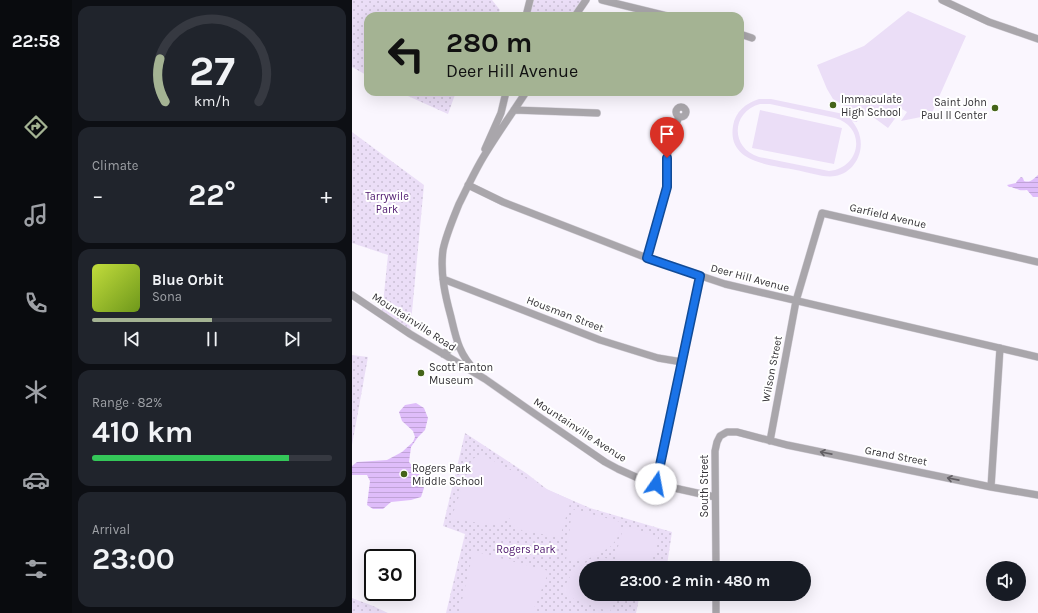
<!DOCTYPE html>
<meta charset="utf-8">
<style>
:root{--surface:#171b24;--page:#20242c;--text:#f1f3f6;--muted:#9ea1a6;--line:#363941;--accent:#a4b393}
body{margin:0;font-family:Karla,sans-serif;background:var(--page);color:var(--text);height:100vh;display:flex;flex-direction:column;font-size:15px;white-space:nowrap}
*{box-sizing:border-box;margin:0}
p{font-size:13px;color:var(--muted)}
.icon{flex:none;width:22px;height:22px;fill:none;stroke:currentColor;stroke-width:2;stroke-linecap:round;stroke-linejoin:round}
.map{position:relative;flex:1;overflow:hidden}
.panel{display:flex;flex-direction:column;gap:6px;padding:6px;background:#0d0f14;width:280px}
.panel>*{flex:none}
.guide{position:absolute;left:12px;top:12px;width:380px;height:84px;border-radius:12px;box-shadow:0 4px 16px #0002;background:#a4b393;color:#111;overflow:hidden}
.buttons{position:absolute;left:634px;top:561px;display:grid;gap:8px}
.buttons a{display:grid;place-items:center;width:40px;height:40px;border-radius:50%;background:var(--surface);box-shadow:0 4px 16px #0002;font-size:20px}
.speed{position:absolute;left:12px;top:549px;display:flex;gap:8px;font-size:20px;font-weight:700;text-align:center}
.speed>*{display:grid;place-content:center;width:52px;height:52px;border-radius:50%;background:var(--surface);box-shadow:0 4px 16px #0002;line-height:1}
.speed .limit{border:2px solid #111;border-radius:6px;background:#fff;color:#111}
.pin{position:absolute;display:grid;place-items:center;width:34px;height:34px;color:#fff;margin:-41px -17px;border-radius:50% 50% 50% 0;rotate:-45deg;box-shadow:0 0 4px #0007}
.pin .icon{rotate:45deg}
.me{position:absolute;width:44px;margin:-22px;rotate:12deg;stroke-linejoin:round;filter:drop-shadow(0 0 3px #0008)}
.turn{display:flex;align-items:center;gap:14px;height:84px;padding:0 16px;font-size:18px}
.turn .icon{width:52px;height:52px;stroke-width:2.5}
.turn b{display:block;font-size:28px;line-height:34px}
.big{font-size:30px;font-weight:700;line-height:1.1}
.panel .widget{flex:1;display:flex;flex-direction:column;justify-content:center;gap:6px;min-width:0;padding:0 14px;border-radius:12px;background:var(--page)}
.panel .dial{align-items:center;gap:0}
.dial svg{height:104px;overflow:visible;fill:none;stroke:var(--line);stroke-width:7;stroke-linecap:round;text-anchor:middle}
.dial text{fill:var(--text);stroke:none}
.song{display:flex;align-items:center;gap:12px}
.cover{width:48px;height:48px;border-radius:6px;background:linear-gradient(135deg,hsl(70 70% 55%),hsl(80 70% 35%))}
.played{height:4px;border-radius:2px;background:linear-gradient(90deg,var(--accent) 50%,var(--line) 50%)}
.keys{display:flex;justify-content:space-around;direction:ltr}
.heat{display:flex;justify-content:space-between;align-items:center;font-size:22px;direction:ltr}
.charge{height:6px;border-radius:3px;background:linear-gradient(90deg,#34c759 82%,var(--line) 0)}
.trip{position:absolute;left:227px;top:561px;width:232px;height:40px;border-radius:20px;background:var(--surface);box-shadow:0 4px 16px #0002;font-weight:700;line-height:40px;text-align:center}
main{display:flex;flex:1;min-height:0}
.menu{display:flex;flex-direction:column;width:72px;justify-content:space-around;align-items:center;background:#090b0e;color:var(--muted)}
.menu .icon{width:28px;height:28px}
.menu .current{color:var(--accent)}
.menu b{font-size:18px;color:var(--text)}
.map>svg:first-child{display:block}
.park{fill:url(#park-dots)}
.pitch{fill:#ebdef7;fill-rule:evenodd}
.water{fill:url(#water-rules)}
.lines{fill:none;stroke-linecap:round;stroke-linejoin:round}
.minor-casing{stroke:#d6d2da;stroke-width:8}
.minor{stroke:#a9a6ab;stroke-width:7}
.oneway{stroke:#625f64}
.route-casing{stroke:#114b97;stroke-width:10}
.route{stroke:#1a73e8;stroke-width:7}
.poi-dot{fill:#456419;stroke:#fff;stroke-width:1.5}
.labels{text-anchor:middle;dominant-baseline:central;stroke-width:4;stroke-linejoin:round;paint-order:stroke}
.poi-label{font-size:11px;fill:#323034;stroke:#fff;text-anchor:start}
.park-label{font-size:11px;fill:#4d176d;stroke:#fff}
.street-label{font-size:11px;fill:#323034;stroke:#fff}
</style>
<main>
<nav class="menu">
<b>22:58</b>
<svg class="icon current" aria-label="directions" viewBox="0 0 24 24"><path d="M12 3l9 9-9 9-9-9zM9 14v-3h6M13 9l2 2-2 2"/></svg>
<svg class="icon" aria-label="music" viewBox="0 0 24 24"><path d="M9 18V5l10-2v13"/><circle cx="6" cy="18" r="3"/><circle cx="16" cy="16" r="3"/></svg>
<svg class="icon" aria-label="phone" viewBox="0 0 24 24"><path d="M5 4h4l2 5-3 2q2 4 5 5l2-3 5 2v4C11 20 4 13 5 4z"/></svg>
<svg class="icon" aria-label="climate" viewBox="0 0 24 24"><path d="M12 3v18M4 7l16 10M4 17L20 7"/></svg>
<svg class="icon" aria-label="car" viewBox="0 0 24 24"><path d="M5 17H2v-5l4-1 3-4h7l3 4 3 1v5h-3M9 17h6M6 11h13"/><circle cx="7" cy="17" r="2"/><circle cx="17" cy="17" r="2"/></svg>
<svg class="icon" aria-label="filters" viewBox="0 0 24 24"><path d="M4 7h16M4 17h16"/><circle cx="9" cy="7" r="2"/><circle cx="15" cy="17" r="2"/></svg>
</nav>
<section class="panel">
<div class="widget dial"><svg viewBox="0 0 100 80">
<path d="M14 69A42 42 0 1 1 86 69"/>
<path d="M14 69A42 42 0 0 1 10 36" stroke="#a4b393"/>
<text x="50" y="56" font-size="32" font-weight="700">27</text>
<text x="50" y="72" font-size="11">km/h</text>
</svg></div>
<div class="widget"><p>Climate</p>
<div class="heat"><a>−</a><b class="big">22°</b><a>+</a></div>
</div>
<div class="widget">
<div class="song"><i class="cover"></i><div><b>Blue Orbit</b><p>Sona</p></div></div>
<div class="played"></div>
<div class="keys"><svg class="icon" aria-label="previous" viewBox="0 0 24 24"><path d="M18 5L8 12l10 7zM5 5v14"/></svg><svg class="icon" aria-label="pause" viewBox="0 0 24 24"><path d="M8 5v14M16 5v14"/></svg><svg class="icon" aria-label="next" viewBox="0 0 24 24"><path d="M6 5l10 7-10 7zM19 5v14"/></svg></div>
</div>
<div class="widget"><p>Range · 82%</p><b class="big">410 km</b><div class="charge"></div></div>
<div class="widget"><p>Arrival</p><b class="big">23:00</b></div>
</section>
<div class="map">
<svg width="686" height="613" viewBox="0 0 686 613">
<defs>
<pattern id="park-dots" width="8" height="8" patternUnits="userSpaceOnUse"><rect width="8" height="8" fill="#ebdef7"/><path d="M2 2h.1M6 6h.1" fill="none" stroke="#cabfd4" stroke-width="1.8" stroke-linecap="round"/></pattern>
<pattern id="water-rules" width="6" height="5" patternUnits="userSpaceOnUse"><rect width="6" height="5" fill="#dfbdfa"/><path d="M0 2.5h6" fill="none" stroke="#c0a3d7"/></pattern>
</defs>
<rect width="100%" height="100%" fill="#faf6fe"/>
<path class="park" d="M0,0H140L148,10L145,16H16V76L0,67Z
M180,0H235L225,16H176Z
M47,92H104L96,114Z
M0,132L72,185L58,333L30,313L36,255L0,243Z
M0,355L16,357L0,445Z
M113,433L174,473L196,490L238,508L320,532L315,565L296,562L294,568H234V594H288L284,613H94L113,534L91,526Z
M0,598L21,606L36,613H0Z"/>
<path class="pitch" d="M556,11L614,36L579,115L549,121L555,112L550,109L536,128L517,114L497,108L481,99L475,89L465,65L512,46Z
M407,99H419L506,117L505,122L500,121C504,126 507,131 508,137C512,154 501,173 483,176C472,178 455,172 444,170C419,165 375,163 381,126C383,112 394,103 407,99ZM408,104H418L483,118C515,127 509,168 477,171L407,157C378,148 379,112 408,104Z
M408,110L490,128L482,164L400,148Z
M131,455L188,486L219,500L208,537L171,531L162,525L157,518L143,525L99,519L120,459Z
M220,509L269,522L265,539L258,547L245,555L233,560L214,561Z
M272,525L306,537C303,558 302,557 284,568C273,567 270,562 264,554Z
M121,553H129L197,571L181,611L179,613H107Z
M253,558L265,560L271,568H234V594H264L258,612L211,595C213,579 225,565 240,560C244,559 249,559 253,558Z"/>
<path class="water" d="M686,175V197H681L675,190C672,190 668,191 665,189C661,188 661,187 657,187L655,185L664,183L665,181L669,177L671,178L672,181C679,183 681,179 686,175Z
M64,403L72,408L76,418L73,430L66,437L59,447L57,462L67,474L72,488L69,497L59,500L39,502L31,509H21L15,505L18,481L15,475H0V466L5,462L35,460L50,452L61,442L63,437L61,431L50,421L47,412L53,405Z"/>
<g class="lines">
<g class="minor-casing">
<path id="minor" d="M250,0L315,16
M590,0L637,22L686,39
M174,16L178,0
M223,16L234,0
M388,34L400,38
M324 112a5 5 0 1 1 10 0a5 5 0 1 1-10 0Z
M162,110L245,113
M133,149L149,113L154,92
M116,185L151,202L254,242L295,258L373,284L686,357
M295,258L315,187L316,147L320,133L327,117
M91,279L248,340L306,358L330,362
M0,295L58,334L133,379L183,414L253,462L266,469L286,478L304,484L363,497
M91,354L106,344
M124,371C107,355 104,338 99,317C93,295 88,273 91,250C94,235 101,219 107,204C114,190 121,175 129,161C143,137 159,115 174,92
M418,441L444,301L470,213L686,262
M304,484L348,276
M639,487L648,348
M364,568L363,451L365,442L368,436L375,432H385L435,445L639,487L686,495
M364,594V613"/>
</g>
<use href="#minor" class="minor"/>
</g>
<defs><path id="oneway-shaft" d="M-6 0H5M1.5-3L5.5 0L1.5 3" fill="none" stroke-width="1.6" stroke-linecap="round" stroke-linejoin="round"/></defs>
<g class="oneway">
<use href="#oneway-shaft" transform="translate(474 453) rotate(-169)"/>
<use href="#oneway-shaft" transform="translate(601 479) rotate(-169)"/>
</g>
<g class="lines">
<g class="route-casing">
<path id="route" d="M304,484L348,276L295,258L315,187V158"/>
</g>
<use href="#route" class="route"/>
</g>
<g class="poi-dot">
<circle cx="481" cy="105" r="4"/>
<circle cx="643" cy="108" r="4"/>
<circle cx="69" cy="373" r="4"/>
<circle cx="52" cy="474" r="4"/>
</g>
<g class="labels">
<g class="poi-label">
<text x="489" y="99">Immaculate<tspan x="489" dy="13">High School</tspan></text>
<text x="635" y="102" text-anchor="end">Saint John<tspan x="635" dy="13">Paul II Center</tspan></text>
<text x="77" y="367">Scott Fanton<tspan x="77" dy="13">Museum</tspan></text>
<text x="60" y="468">Rogers Park<tspan x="60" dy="13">Middle School</tspan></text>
</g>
<g class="park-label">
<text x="35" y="196">Tarrywile<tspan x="35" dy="13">Park</tspan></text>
<text x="174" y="549">Rogers Park</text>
</g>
<g class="street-label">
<text transform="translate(536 216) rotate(13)">Garfield Avenue</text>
<text transform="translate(398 278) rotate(15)">Deer Hill Avenue</text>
<text transform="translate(213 314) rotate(21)">Housman Street</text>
<text transform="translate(62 322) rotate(33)">Mountainville Road</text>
<text transform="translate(420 369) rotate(-79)">Wilson Street</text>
<text transform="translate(228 430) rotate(33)">Mountainville Avenue</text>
<text transform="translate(544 456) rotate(11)">Grand Street</text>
<text transform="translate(352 486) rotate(-90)">South Street</text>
</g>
</g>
</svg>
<div class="buttons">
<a><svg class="icon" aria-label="sound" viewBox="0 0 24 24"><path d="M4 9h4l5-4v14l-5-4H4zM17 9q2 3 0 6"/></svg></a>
</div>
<div class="speed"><div class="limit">30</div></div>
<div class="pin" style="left:315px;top:158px;background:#d93025"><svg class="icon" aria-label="arrive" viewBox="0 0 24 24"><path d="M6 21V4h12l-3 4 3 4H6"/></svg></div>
<svg class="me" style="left:304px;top:484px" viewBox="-20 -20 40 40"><circle r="19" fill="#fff"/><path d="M0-13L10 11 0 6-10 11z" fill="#1a73e8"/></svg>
<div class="trip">23:00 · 2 min · 480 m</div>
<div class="guide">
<div class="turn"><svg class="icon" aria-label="left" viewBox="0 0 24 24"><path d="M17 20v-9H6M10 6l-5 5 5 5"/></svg><div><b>280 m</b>Deer Hill Avenue</div></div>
</div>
</div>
</main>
